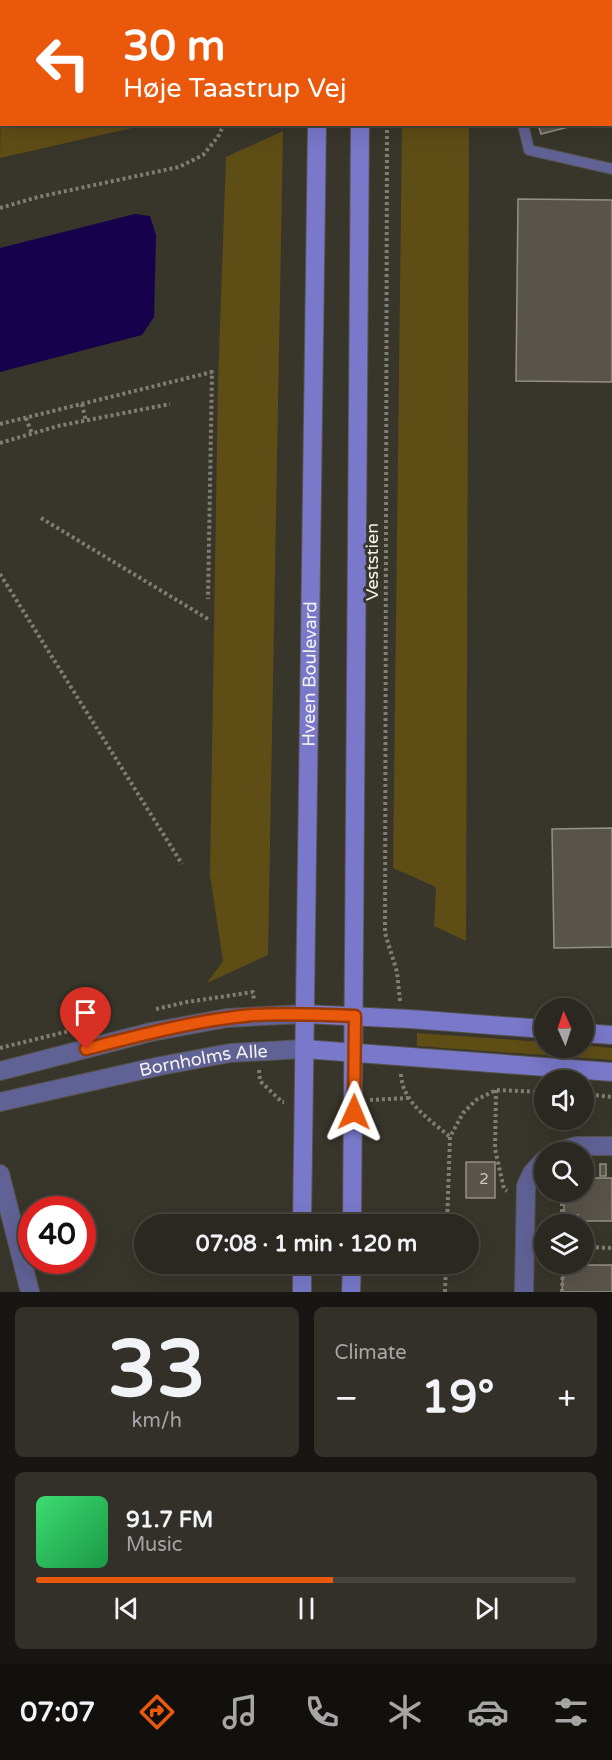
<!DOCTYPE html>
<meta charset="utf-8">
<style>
:root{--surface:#2a2820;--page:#323029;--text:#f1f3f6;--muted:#a5a6a5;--line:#46443e;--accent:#ea580c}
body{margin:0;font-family:"Varela Round",sans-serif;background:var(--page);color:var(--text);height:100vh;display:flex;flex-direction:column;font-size:22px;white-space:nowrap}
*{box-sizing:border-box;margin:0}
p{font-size:20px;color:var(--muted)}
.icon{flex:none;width:33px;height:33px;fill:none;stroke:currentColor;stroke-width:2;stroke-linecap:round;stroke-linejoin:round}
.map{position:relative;height:1292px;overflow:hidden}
.side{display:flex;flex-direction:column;gap:15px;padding:15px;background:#171612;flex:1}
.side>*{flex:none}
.banner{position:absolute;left:0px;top:0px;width:612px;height:126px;box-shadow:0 6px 24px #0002,0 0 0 2px var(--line);background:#ea580c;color:#fff;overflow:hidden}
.needle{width:39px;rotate:357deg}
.controls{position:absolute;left:534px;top:998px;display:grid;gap:12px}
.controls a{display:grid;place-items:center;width:60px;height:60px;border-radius:50%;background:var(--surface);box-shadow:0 6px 24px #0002,0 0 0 2px var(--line);font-size:30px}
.speed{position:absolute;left:18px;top:1196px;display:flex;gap:12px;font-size:30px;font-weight:700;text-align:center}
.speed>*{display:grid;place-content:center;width:78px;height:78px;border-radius:50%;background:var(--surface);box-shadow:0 6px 24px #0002,0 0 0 2px var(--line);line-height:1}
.speed .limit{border:9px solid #d22;background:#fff;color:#111}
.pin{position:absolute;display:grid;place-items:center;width:51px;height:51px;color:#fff;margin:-62px -26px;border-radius:50% 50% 50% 0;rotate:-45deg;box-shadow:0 0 6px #0007}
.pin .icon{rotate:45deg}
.me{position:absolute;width:66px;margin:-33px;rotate:1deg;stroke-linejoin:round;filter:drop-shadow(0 0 4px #0008)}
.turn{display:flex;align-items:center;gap:21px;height:126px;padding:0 24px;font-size:27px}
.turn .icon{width:78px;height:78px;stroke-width:2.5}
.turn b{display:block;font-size:42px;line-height:51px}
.big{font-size:45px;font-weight:700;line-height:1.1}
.side .card{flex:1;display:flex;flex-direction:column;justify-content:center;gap:9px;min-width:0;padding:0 21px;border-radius:9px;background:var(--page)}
.side .dial{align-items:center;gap:0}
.dial b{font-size:78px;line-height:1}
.song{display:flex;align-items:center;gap:18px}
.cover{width:72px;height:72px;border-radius:9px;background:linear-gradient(135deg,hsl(140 70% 55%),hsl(140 70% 35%))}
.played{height:6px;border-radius:3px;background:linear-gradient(90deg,var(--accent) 55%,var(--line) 55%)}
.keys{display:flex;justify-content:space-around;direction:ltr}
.heat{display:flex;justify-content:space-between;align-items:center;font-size:33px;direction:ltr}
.side .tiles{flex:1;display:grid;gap:15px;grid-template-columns:1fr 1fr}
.card:last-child{grid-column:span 2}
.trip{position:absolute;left:134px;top:1214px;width:345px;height:60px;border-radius:30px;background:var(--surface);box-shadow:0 6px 24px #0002,0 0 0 2px var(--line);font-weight:700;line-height:60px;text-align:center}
.tabs{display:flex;height:96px;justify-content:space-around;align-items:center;background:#11100d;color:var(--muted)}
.tabs .icon{width:42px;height:42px}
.tabs .selected{color:var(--accent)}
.tabs b{font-size:27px;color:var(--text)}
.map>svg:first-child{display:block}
.green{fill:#5f4d16}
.water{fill:#16014c}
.building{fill:#58544a;stroke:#949085;stroke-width:1.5}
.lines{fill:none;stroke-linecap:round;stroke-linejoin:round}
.lane-casing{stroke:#56534a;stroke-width:12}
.street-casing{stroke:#56534a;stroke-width:20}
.secondary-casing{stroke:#56534a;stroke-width:20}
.path{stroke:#7f7d74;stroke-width:4;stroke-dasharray:3 3;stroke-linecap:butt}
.lane{stroke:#606195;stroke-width:10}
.street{stroke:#606195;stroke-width:18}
.secondary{stroke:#7978ca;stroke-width:18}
.tram{stroke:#ceccc5;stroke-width:1.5}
.rail{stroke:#ceccc5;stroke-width:4.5;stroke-dasharray:10 10;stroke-linecap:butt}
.route-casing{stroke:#983908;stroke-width:15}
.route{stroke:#ea580c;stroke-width:10}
.labels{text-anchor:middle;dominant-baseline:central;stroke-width:6;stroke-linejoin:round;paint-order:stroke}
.number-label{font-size:15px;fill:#cdcac4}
.street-label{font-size:18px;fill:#f4f2ec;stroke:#38352b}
</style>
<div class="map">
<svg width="612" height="1292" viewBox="0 0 612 1292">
<rect width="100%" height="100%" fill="#38352b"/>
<path class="green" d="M1,101L2,124L145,125L0,158Z
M402,125H469L466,941L434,926L436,887L393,868Z
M283,131L268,955L207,983L223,961L210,875L218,383L226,157Z
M417,1033L544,1042V1047H584V1045L612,1048V1060L417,1046Z"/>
<path class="water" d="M135,214L150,216L156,235L154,317L142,335L0,372V248Z"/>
<path class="building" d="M531,0H612V116L610,117V2H525Z
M538,124H580L541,134Z
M518,199L612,200V382L516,381Z
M612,828V947L554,948L552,829Z
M466,1162H495V1198H466Z
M600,1164H606V1176H600Z
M584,1178H612V1221H578V1215H573V1224H564V1191H584Z
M563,1263H573V1265H612V1292H562Z"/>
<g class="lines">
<g class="lane-casing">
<path id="lane" d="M523,124L529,150L612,169"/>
</g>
<g class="street-casing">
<g id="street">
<path d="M0,1071L151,1032L227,1018L304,1014"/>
<path id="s1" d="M0,1102L160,1066L230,1053L304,1049"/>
<path d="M556,1152L576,1146H612"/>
<path d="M0,1174L30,1292"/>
<path d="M524,1292L526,1186L532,1173L544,1160"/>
</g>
</g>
<g class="secondary-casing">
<g id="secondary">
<path d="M319,2V0"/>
<path d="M362,2V0"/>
<path d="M304,1014L410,1019L544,1029"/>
<path d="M584,1033L612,1035"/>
<path d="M304,1049L612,1072"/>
<path id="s2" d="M302,1224L317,124"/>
<path d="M352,1224L360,124"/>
<path d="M302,1292V1263"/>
<path d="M351,1292L352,1263"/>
</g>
</g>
<path class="path" d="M388,2V0
M387,124L385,933L397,972L400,1001
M0,208L38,197L179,167L203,155L218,137L224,124
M82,404L86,421
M26,418L32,434
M0,424L212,372L208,599
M0,443L58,426L170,404
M41,518L208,619
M0,574L182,864
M156,1009L187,1002L253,992L254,1000
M0,1048L73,1030
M259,1070L260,1081L282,1102H284
M401,1074C402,1103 431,1120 450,1137
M496,1090L495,1149L504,1189L507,1191
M584,1094L612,1097
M370,1100L408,1098
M562,1191V1224
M447,1224L450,1137L463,1113L476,1100L496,1090L544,1092
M584,1247L612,1248
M445,1292L446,1263
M562,1292L563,1263"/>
<use href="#lane" class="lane"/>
<use href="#street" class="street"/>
<use href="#secondary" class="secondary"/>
<path class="tram" d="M3,2L8,0
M74,2L80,0
M0,19H2"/>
<path class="rail" d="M156,2L162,0
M229,2L235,0
M0,40H2
M0,59L2,58"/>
</g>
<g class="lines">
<g class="route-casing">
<path id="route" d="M86,1049C141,1035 197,1020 253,1015C287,1013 321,1015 355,1016L354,1112"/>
</g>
<use href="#route" class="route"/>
</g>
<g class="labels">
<g class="number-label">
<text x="484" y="1179">2</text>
</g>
<g class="street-label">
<text transform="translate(372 562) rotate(-90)">Veststien</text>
<text stroke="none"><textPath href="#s2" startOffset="550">Hveen Boulevard</textPath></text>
<text stroke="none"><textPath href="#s1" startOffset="208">Bornholms Alle</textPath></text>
</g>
</g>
</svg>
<div class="controls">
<a><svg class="needle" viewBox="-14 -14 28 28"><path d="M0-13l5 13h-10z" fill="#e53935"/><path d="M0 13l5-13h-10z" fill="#a5a6a5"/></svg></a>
<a><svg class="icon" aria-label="sound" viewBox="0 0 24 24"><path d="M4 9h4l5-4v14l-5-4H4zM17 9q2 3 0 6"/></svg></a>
<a><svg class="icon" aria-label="search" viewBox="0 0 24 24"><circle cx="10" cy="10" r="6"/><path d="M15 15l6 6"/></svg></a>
<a><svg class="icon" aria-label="layers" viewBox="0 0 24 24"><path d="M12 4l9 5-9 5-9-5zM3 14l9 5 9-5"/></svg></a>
</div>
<div class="speed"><div class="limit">40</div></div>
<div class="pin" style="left:86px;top:1049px;background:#d93025"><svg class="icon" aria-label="arrive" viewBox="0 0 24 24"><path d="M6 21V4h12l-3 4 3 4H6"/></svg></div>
<svg class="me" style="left:354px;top:1112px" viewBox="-20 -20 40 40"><path d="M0-17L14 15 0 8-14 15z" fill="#ea580c" stroke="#fff" stroke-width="4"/></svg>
<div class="trip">07:08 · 1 min · 120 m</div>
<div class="banner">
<div class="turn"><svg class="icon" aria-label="left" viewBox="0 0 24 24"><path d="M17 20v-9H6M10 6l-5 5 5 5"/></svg><div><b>30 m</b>Høje Taastrup Vej</div></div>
</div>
</div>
<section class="side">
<div class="tiles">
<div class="card dial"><b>33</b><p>km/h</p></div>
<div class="card"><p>Climate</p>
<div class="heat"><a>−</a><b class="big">19°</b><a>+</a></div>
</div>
<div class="card">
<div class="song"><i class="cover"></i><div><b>91.7 FM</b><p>Music</p></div></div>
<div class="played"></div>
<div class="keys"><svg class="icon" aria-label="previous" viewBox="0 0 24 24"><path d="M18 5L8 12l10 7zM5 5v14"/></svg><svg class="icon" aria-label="pause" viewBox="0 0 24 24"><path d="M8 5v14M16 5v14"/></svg><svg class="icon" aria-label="next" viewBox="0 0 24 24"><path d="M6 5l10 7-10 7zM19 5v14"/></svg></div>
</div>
</div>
</section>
<nav class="tabs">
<b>07:07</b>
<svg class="icon selected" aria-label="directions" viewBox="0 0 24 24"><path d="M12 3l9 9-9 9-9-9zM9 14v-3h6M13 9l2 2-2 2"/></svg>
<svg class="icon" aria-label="music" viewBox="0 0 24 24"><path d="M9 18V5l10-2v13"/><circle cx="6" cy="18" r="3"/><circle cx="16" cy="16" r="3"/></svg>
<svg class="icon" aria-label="phone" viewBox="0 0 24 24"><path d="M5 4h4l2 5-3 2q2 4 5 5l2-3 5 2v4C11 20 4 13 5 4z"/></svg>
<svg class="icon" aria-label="climate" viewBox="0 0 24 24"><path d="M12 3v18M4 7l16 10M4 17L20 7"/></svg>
<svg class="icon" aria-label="car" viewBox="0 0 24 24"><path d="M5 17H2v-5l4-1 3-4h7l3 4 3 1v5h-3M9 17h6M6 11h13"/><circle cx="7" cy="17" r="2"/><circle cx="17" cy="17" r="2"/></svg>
<svg class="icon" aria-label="filters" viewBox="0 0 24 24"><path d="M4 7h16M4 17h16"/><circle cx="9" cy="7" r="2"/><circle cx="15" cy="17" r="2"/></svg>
</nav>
